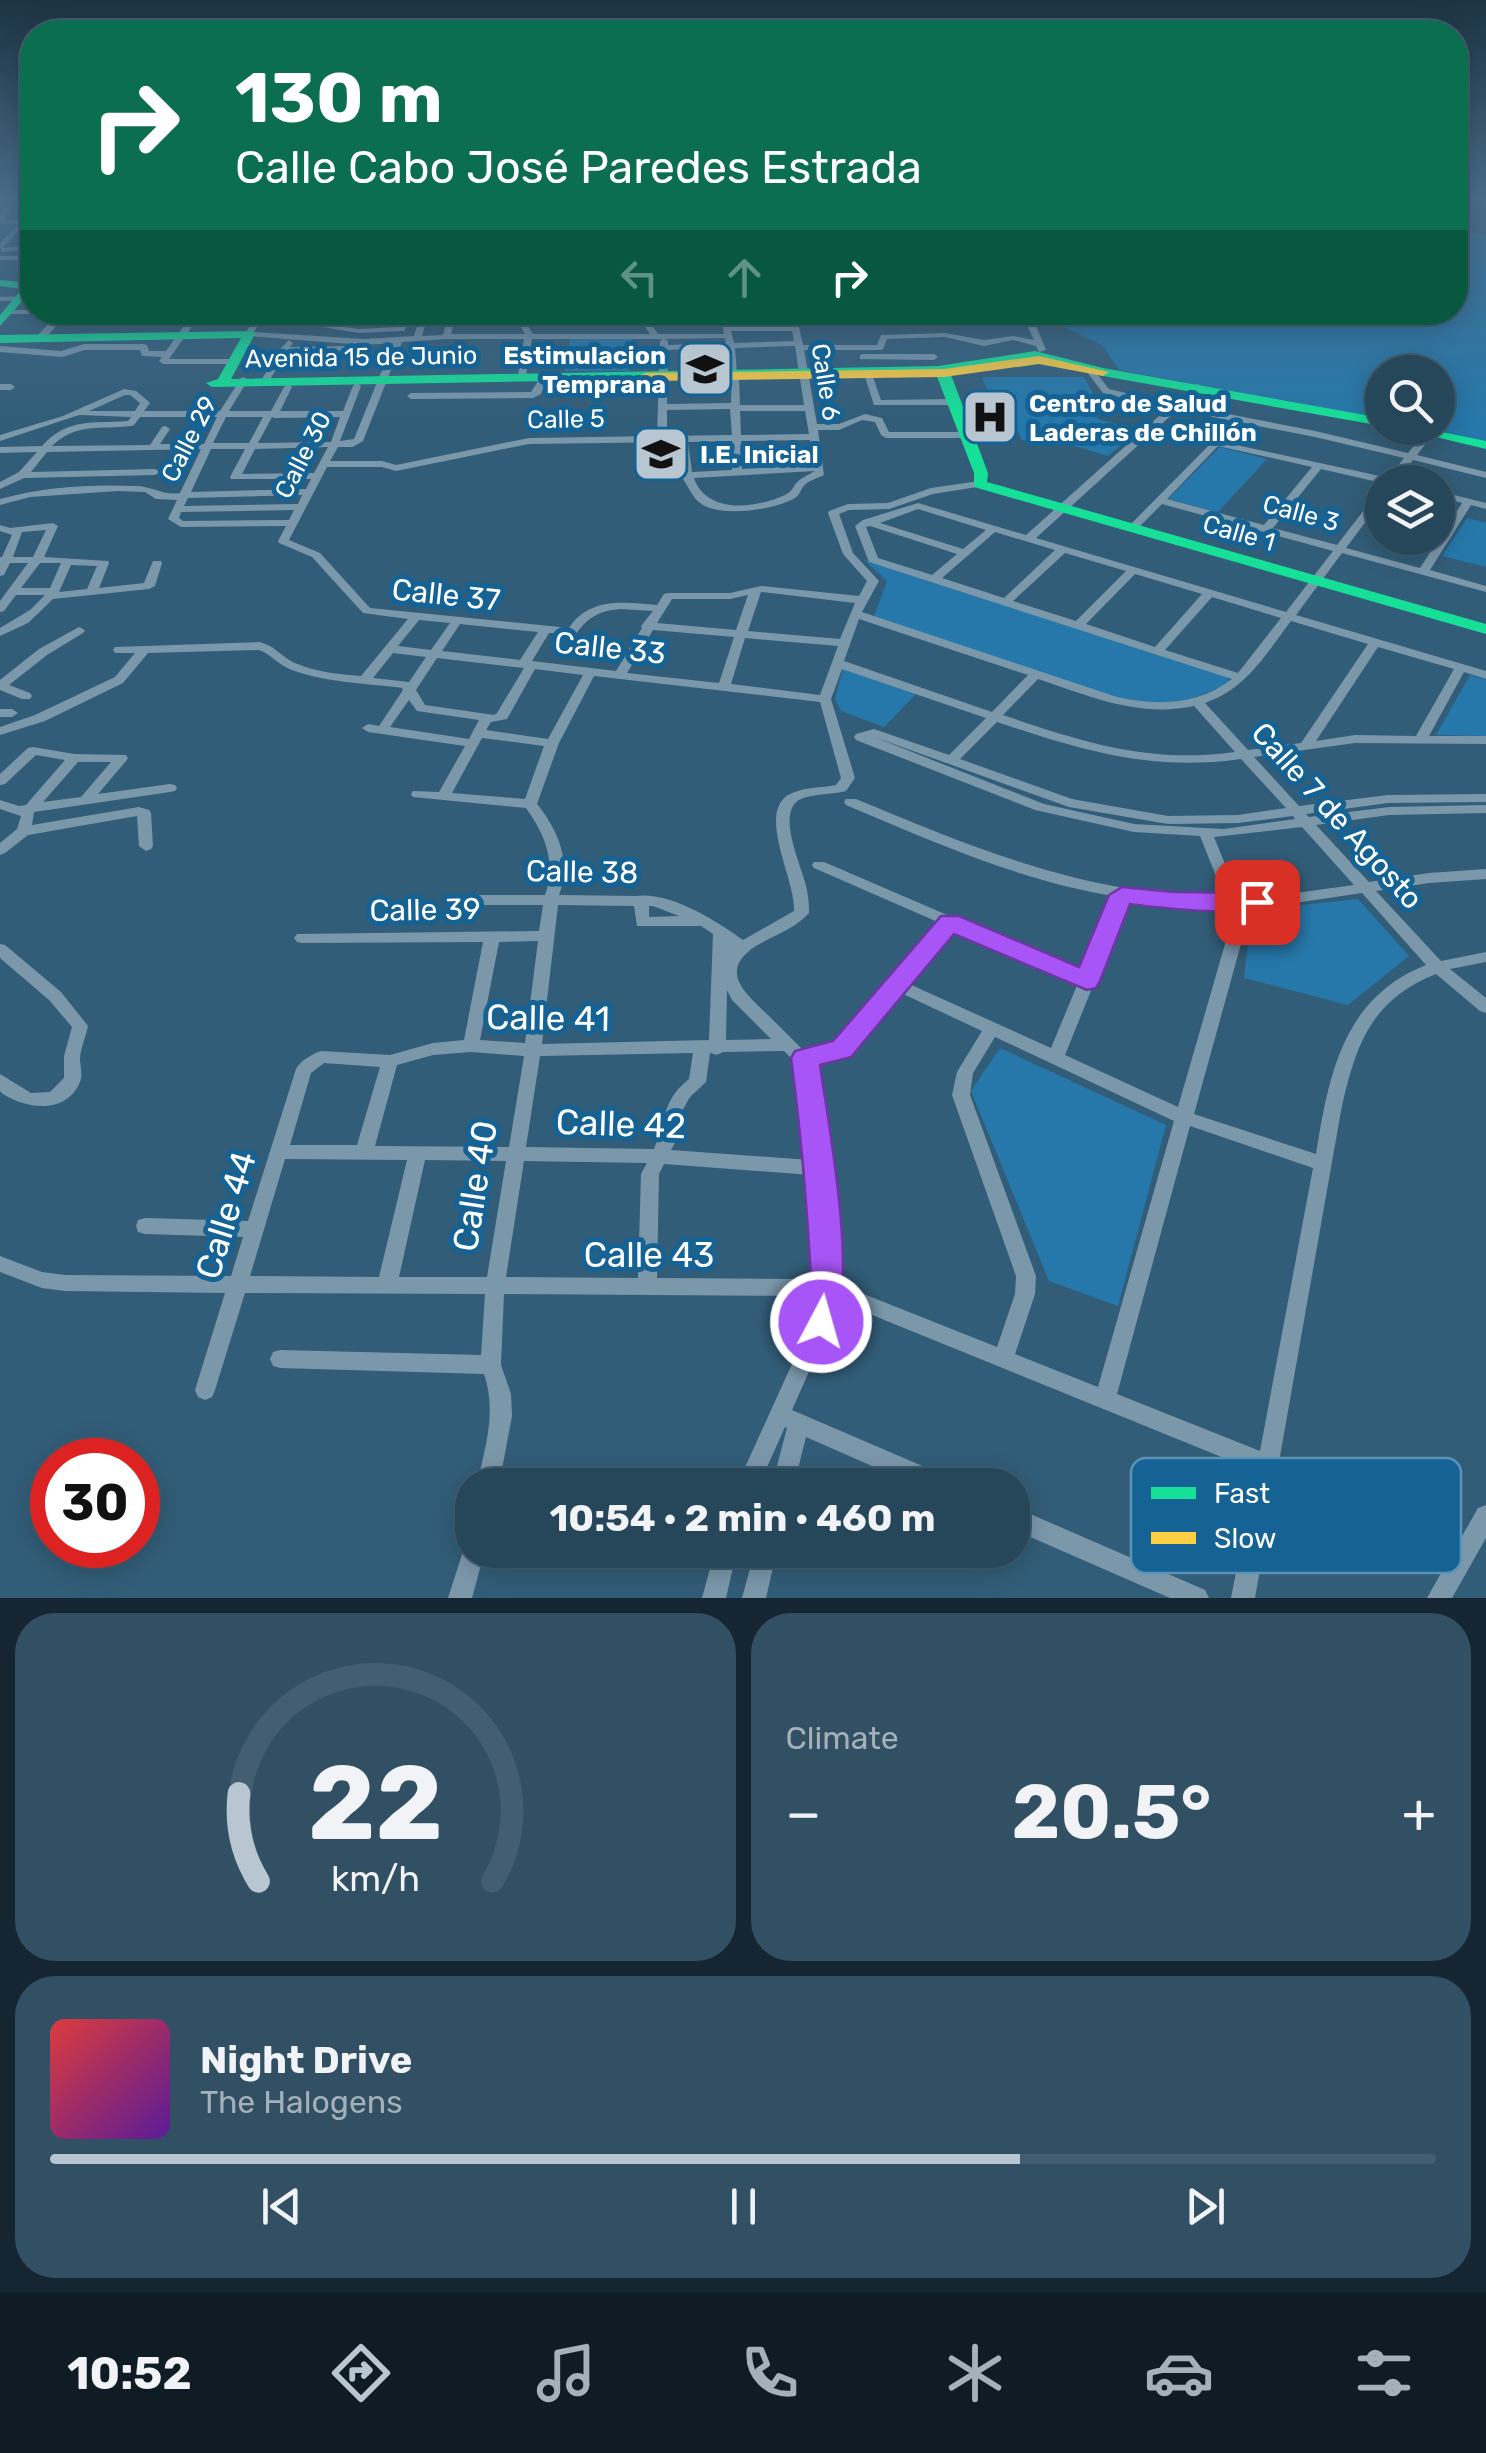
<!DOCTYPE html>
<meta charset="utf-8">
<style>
:root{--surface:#26465a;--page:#325063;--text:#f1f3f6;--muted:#a4b1bb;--line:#425e70;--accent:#b7c6d0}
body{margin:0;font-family:Rubik,sans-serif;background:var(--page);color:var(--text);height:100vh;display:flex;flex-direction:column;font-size:38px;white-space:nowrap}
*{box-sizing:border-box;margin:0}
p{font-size:32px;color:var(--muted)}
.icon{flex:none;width:55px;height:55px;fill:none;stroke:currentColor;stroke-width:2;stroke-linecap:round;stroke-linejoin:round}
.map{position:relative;height:1598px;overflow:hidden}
.sheet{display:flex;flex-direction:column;gap:15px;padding:15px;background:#152632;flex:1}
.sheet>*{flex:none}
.guide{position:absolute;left:20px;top:20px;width:1448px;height:305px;border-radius:40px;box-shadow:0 5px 25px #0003,0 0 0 2px var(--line);background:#0b6e4f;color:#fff;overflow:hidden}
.buttons{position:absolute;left:1365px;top:355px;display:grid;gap:20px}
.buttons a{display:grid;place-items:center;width:90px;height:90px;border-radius:50%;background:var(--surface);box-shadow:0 5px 25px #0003,0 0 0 2px var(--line);font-size:50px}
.speed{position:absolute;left:30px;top:1438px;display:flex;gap:20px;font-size:50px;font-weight:700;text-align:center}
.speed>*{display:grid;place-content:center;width:130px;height:130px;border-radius:50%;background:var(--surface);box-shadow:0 5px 25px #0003,0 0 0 2px var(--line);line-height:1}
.speed .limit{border:15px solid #d22;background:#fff;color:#111}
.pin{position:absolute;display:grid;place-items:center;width:85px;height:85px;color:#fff;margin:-42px;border-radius:20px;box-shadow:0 5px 15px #0006}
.me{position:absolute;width:110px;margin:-55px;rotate:6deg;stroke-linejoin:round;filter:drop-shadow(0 0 8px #0008)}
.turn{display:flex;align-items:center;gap:35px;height:210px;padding:0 50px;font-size:45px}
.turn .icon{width:130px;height:130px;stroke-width:2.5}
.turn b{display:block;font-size:70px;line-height:85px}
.lanes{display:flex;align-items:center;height:95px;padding:0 50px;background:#0003;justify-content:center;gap:50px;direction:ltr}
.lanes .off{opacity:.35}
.big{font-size:75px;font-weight:700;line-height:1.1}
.sheet .widget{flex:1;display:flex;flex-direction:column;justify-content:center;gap:15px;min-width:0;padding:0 35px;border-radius:40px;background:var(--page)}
.sheet .dial{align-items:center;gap:0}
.dial svg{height:260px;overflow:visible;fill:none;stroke:var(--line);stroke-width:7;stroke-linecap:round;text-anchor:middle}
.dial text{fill:var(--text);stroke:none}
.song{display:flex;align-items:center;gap:30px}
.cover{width:120px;height:120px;border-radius:15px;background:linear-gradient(135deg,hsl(0 70% 55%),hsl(270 70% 35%))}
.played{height:10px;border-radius:5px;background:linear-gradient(90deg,var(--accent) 70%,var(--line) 70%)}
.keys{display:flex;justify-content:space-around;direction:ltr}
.heat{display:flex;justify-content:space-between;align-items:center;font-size:55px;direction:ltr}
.sheet .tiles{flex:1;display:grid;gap:15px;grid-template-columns:1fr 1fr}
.widget:last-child{grid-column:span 2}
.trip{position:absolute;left:455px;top:1468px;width:575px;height:100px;border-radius:40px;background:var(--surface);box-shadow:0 5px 25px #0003,0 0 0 2px var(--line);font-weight:700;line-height:100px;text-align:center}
.tabs{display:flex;height:160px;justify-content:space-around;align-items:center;background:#0f1c24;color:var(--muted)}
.tabs .icon{width:70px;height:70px}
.tabs .on{color:var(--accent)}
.tabs b{font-size:45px;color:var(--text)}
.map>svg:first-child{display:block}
.green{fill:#2678aa}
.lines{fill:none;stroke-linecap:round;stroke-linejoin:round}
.street{fill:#7b98ab;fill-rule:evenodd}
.fast{fill:#16e098;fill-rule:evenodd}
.slow{fill:#ffcf43;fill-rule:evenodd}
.route{fill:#a855f7;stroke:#6d37a1;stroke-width:2.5}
.labels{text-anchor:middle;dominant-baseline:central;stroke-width:10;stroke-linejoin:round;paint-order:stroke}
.far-poi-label{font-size:25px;font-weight:bold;fill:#fff;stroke:#156395;text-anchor:start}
.far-street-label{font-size:25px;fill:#fff;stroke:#156395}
.street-label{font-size:30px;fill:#fff;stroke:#156395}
.near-street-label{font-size:35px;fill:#fff;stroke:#156395}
.key{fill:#156395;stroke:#5b92b5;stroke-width:2.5}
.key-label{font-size:28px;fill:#fff}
</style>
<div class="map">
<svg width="1486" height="1598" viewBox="0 0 1486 1598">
<rect width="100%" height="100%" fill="#325d78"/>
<path class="green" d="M1455,232L1486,235V442L1418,428H1438V372H1382V420L1119,370L1103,346L1035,313L1455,312Z
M632,337L630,371H565L570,338Z
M982,377H1084L1098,403L1097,419L1139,430L1108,456L1066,443L1022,440L1004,404L992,403Z
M1220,447L1267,459L1218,512L1168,499Z
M1467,518L1486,523V567L1442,556Z
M864,560L1226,676L1230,682C1184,705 1168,706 1117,699L874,616L887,581Z
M843,669L916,694L884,727L841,711L835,699Z
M1470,675L1486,680V736L1436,735Z
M1358,899L1409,956L1348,1005L1244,978L1252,910Z
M1000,1048L1166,1125L1118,1306L1049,1281L971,1091Z"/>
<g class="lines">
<path class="street" d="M13,198H20L4,220L22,219L32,211L30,219H32V223H26L3,248L32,245V249L1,252L0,243L18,224H0V215Z
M0,256H32V260H0Z
M32,296V300L0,301V297Z
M8,310H32V312H36L32,314H5L4,312Z
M60,312H90L130,320L126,322L68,314L43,340H37V336Z
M162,312H170L167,319H164L160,317Z
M194,312H223L260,318L261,320L254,332L364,339L414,336L421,312H429L422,336L443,335L449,312H475L456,315L451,334H525L511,312H519L533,334H650L643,324L626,312C642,312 649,321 658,334H724L720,312H728L730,326L799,327L803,345H877L881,335H884L945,333L984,340L1013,336L1034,340L1028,327L1016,312H1025L1036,326L1046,350L1039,352L1036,346L1013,340L984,346L945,337L887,339L883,349L880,350H804L817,424H839L865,414L882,418L889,432H968L973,435L968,438H886L881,435L875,422L862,420L839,430H818L824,475C818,478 807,481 803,487C800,491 799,496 795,498C774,510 724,517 703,505C691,498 688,484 680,475L682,473L678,442L529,444L396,471L382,467H327L289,540L320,553L370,608L569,628C589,597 624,602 657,605L664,594L668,593H730L761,586L859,596L867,581L843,554L828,513L829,511L848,504L888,503L931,488L979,481L983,482V486L933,494L889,509L849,510L839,514L853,553L879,581L862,612L1117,697C1158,706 1198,705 1232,679L869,562L855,526L863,520L918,503L1026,535L1168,408L1103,393L1087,372L1091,369L1094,370L1109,389L1173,404L1197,384L1200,385V389L1182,405L1315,431L1408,453L1426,431H1432L1434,433L1417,455L1486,472V478L1413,460L1397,482L1382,483L1321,469L1273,528L1337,545L1378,492L1382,491V500L1346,548L1420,568L1462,503L1438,497V491L1486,503V509L1471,505L1430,570L1486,586V592L1342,553L1296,615L1486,671V679L1464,672L1429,736H1486V744L1355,743L1254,757L1299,806L1388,795L1486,794V802L1388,803L1306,814L1309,817L1389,807L1486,805V813L1389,815L1316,825L1369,882L1429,873L1486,869V879L1429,883L1376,891L1441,961L1486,952V962L1450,969L1486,998V1013L1480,1011L1436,974C1370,1000 1355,1047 1341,1111L1255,1598H1231L1256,1471L835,1300L831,1322L792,1410L948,1477L951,1485H915L806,1437L794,1485H772L787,1428L785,1427L759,1485H737L811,1322L816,1296L504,1294L501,1365L511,1394L512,1416L499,1485H477C485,1447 497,1412 484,1374L280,1368L273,1366L270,1359L273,1352L280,1350L481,1355L485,1294L245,1293L215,1390L212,1397L205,1400L198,1397L195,1390L225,1293L65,1291L42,1288L0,1272V1256L42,1272L65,1275L231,1276L243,1237L145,1234L138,1232L136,1226L138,1220L145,1218L248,1221L296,1069C300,1061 312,1054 321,1051L390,1055L433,1043L464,1040L483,942L302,943L297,942L294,938L297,934L539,931L543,905H471L466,904L464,900L466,896L471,895H545C557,864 545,834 526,808L413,797L411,794L413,791L439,792L465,746L368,732L362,728L368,724L379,726L403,690L402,688C365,683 327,683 292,670C278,665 271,654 259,650L148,653L123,683L45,721L0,735V727L35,715L115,677L135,653H115L113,650L115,647L260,642C278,648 280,656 295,663C315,672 339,674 361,676L408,619L363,613L312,557L279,543L278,541L286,526L181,527L168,519L177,500L156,499L145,492L118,491L30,497L0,505V499C43,487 90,484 135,486C152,486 164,496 180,493L201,449L47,452L31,472L155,469L160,472L155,475L24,478L0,489V482L19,472L37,452L0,453V447L42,446C68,417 93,424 128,421L131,417L79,415L0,441V435L63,416L124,389L136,391L148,401L150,403L144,411H220L241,378L244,377L248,380L229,411H271L284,387L288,384L292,387L280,411H343L353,386L357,383L361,386L340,441L354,439L393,343L364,345L249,336L245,334L252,322L201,314L169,359H235L238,360V364H163L159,361L162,357L142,356L140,350H85L62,357L0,352V346L61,351L84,344H144L147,345L149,351H166ZM731,331H792L794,341L734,343ZM725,338L726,343L668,345V341L665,339ZM446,339H524L518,376L522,379L526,376L532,339H663L660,341L657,436L529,438L396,465L382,461H330L338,447H353L363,441L402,342ZM795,346L804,405H740L739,376L737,374L735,348ZM727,348L730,372L732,374L731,403L667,404L668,350ZM125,395H130L140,403L135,411H89ZM730,409L732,435L667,436V410ZM1177,410L1233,421L1126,529L1127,531H1135L1162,504L1333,551L1286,612L1036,538ZM740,411H805L809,434L741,435ZM140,417H217L204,444H160L170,429L165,426L162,427L150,445L52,446C77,422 100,430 131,426L134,425ZM226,417H263L249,443H213ZM272,417L274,418L340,417L331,442L258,443ZM1242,423L1315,437L1404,458L1389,478L1223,442ZM810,440L814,465L742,469L741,441ZM732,441V470L692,472L688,442ZM1218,446L1312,467L1264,525L1167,499ZM328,447L314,473L242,474L255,449ZM211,449H245L230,477L231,479H311L306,489L191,492ZM815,471C810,474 805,476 801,479C793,484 794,491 785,495C755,509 706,514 694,478ZM302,495L298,504L184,506L188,498ZM918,509L986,530L963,549L880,523ZM294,510L289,520L183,521L179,518L181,512ZM870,526L957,554L932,575L878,558L866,527ZM995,532L1055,550L1004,598L942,578ZM1065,553L1126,571L1076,621L1013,601ZM1135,574L1202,594L1155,647L1086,624ZM761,592L855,603L840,639L748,631ZM748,595L736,630L657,623L672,599H730ZM1212,597L1281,618L1238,673L1165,650ZM620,609L653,611L641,626L642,628L616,671L532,661L549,633L576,634C588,617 599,611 620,609ZM859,619L1028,675L992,712L844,661ZM419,620L450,623L431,650L398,646ZM1291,621L1368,644L1301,743L1248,750L1205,703C1247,688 1265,655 1291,621ZM460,624L538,632L520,660L442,651ZM653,630L734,637L719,683L627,673ZM745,638L838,646L820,695L731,684ZM1378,647L1454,669L1416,736L1355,735L1316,741ZM393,653L426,657L409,682L373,678ZM437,658L524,668L497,713L494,715L425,705L416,690ZM535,669L583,675L548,739L486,730L491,722L507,719ZM842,669L986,718L949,755L874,729L856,734L854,737L856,740L1035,810L1134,832L1200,836L1224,896C1094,898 973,848 856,799H846L844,802L846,805C933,842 1021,881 1114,896L1082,973L824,862H814L812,865L814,868L940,923L836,1045L805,1052C792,1039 779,1026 766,1013C743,991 719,970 756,946C774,935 795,929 809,913C809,902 808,892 805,882C800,863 777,813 799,800C812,793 832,795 846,791L855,778L831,699ZM594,676L820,702L841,778L836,785C821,788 802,787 788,795C757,815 796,880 794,911L743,940C715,920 670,891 635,896L559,895C572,862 558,830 537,804L559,743ZM1038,679C1089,696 1139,718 1194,706L1235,752C1150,764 1082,742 1003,715ZM409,700L417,711L479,720L469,739L390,727ZM997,722C1081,750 1151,772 1241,759L1286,808L1238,815L1168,816L1072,799L960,759ZM874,737L1069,807L1168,824L1238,823L1293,816L1295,819L1224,829L1134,824L1044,804ZM482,738L544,746L525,799L452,793ZM1302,827L1354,885L1288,894L1238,896L1214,837ZM1362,893L1426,965C1343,998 1329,1074 1316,1154L1194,1114L1241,944L1242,906L1288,904ZM1128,899L1204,907L1227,906L1228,909L1225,944L1178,1107L1065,1055ZM558,905L634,906L637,926H701L713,934L709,1040L542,1044ZM649,906H653L679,916L649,917ZM953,929L1078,983L1051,1048L907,983ZM538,941L525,1043L480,1040L499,942ZM727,990L732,1000L771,1039L726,1040ZM899,992L982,1031L957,1072L952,1095L1016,1276L1015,1294L997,1347L836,1283L829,1168L815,1062L847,1054ZM995,1037L1174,1121L1098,1387L1015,1354L1035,1294L1036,1276L970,1095L973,1073ZM784,1051L800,1067L810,1160L671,1150L675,1143L682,1111L690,1097L706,1082L710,1053L717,1055L723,1052ZM471,1052L524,1056L509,1147L375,1146L397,1065L433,1055ZM693,1053L689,1079C662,1100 666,1121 654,1149L526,1147L540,1056ZM324,1063L380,1067L357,1145H290L311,1073ZM1190,1126L1313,1168L1260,1451L1117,1394ZM285,1159L407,1160L379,1277L250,1276ZM425,1160L506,1161L487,1277H399ZM524,1161L647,1163L641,1174L638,1278L506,1277ZM664,1164L811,1175L817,1279L657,1278L659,1174Z
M962,312H970L971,315L964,317Z
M276,316L359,329L398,327L402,320L409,322L404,331H401L359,333L279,320H276Z
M289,340L293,343L290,347L353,346L357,349L353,352H287L269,381H263L262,379L281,348Z
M863,354H934L938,357L934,360L860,359V355Z
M868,371L872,374L881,400L955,399L960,402L955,405H874L864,374Z
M540,378L547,380L541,394L533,398L411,399L407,396L411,393L531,392Z
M0,384H11L15,387L11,390H0Z
M53,523L58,526L44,557L108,561L109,563L99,588L144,583L153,561H161L162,563L155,586L149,589L53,599L28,623L0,636V628L30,610L45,595H16L4,611L0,612V601L28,563H10L4,575L0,576V557H2L12,535L0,531V525L10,528ZM46,530L33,557H13L22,532ZM40,563H61L50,588H21ZM71,565L97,566L87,589L59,592Z
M79,627L83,629L85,631L83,633L47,655L9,685L30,693L32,696L30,699H22L0,690V680L39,649Z
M0,709H12L18,713L12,717H0Z
M33,747L74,754L126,755L128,758L126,761L98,794L170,784L175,785L177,788L175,791L170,792L34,812L32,825L139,807L149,810L151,813L153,846L151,849L146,851L139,846L137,816L28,835L5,853L0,855V843L17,829L21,816L0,809V800L19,806L26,805L65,760L36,755L5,784L0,785V774L28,748ZM78,762H111L81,797L43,802Z
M0,944L5,945L61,992L88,1026C86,1036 81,1047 80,1058C80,1066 83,1074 80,1082C66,1115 27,1109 3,1094L0,1091V1074L31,1093L50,1092L64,1078V1056L72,1027L49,1000L0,958Z
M1486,1505V1538L1452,1598H1427L1478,1508Z
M1012,1506L1205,1590L1209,1598H1170L1012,1529Z
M472,1539V1550H485L472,1598H448L466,1542Z
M715,1550H737L726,1598H702Z
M755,1550H777L766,1598H742Z"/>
<path class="fast" d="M0,280L32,283V290L0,326V315L22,289L0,286Z
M253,331L255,334L231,379L938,366L1035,351L1103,368L1382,418V426L1103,376L1035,359L950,372L988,473L987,482L1486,624V634L974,487V473L936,374L212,387L206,383L218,379L241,338L0,343V335Z
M1398,428H1422L1486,441V449Z"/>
<path class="slow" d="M1039,356L1109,372L1103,376L1039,364L944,377L645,381L639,377L645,373L944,369Z"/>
</g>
<linearGradient id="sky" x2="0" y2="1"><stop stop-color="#1c3342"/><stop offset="0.47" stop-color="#496d8b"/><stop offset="1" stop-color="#496d8b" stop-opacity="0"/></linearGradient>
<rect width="1486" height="422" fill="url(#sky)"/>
<path class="route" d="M1122,887L1173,892L1257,893L1269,902C1256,920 1155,907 1130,904L1100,981L1096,988L1087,990L954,934L851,1057L820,1065C829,1128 858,1278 833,1332L821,1337L809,1332C801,1315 812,1297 811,1279C807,1205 801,1132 791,1058L795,1051L833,1041L941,916H959L1079,967L1109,895Z"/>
<defs>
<g id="school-square" transform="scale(2.875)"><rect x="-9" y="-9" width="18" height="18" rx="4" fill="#b7c6d0" stroke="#156395"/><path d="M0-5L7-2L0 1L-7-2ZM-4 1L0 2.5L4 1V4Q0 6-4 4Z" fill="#111"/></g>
<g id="hospital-square" transform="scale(2.875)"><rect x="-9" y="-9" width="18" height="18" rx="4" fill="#b7c6d0" stroke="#156395"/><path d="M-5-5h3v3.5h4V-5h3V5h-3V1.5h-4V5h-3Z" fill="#111"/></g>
</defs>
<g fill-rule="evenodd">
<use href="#school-square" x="705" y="369"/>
<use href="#hospital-square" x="990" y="417"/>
<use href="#school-square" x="661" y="454"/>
</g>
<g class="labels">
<g class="far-poi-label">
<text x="666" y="355" text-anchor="end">Estimulacion<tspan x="666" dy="29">Temprana</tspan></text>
<text x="1029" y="403">Centro de Salud<tspan x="1029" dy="29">Laderas de Chillón</tspan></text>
<text x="700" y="454">I.E. Inicial</text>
</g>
<g class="far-street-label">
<text transform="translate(361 357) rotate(-1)">Avenida 15 de Junio</text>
<text transform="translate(826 382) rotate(81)">Calle 6</text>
<text transform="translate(566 419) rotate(-1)">Calle 5</text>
<text transform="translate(189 439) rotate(-63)">Calle 29</text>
<text transform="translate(303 455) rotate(-63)">Calle 30</text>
<text transform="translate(1301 513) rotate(15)">Calle 3</text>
<text transform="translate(1239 533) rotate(16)">Calle 1</text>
</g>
<g class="street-label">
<text transform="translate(446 595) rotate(6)">Calle 37</text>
<text transform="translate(610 648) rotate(6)">Calle 33</text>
<text transform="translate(1337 816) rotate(48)">Calle 7 de Agosto</text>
<text transform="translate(582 872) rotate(1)">Calle 38</text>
<text transform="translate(425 910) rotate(-1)">Calle 39</text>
</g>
<g class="near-street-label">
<text transform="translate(548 1018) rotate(1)">Calle 41</text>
<text transform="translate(621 1124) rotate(2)">Calle 42</text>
<text transform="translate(475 1186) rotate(-81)">Calle 40</text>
<text transform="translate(226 1215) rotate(-73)">Calle 44</text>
<text x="649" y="1255">Calle 43</text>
</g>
</g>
<rect x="1131" y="1458" width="330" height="115" rx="15" class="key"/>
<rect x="1151" y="1487" width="45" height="12" fill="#16e098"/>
<rect x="1151" y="1532" width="45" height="12" fill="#ffcf43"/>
<g class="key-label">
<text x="1214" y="1503">Fast</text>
<text x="1214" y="1548">Slow</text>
</g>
</svg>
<div class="buttons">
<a><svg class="icon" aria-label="search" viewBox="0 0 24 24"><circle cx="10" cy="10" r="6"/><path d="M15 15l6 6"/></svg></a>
<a><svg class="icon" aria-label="layers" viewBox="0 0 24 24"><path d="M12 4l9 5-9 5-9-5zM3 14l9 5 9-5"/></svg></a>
</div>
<div class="speed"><div class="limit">30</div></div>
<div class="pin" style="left:1257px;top:902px;background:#d93025"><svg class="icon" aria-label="arrive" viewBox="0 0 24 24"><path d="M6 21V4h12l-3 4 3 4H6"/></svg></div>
<svg class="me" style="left:821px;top:1322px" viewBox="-20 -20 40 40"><circle r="17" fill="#a855f7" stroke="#fff" stroke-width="3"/><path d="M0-11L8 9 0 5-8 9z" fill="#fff"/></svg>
<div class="trip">10:54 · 2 min · 460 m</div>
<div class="guide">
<div class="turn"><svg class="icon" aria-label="right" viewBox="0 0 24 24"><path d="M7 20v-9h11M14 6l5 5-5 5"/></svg><div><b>130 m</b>Calle Cabo José Paredes Estrada</div></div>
<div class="lanes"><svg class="icon off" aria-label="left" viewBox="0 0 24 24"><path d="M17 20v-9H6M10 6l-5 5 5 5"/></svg><svg class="icon off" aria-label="ahead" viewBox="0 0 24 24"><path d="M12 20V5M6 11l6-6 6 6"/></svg><svg class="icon" aria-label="right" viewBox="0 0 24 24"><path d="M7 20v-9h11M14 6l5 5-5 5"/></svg></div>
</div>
</div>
<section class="sheet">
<div class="tiles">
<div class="widget dial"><svg viewBox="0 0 100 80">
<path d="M14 69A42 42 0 1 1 86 69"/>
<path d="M14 69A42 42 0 0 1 8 42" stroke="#b7c6d0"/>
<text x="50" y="56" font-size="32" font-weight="700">22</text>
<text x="50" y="72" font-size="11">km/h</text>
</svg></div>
<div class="widget"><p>Climate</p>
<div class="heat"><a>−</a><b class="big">20.5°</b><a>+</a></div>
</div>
<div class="widget">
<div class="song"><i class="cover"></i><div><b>Night Drive</b><p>The Halogens</p></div></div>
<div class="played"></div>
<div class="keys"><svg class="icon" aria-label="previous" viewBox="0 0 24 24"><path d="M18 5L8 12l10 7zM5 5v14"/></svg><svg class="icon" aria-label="pause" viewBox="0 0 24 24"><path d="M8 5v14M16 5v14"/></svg><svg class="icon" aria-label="next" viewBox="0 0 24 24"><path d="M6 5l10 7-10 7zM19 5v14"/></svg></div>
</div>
</div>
</section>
<nav class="tabs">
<b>10:52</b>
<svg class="icon on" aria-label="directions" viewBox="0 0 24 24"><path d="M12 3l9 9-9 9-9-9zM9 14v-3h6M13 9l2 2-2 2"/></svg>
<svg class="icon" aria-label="music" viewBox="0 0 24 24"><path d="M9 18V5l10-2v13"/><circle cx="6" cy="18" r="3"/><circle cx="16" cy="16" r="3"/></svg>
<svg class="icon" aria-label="phone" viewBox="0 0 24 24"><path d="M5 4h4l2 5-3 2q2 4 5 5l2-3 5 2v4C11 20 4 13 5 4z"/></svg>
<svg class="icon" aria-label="climate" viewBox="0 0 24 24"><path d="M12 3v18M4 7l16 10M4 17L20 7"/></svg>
<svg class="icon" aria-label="car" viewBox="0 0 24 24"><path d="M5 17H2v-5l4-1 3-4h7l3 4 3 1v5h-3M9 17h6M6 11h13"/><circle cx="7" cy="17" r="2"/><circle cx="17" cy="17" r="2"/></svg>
<svg class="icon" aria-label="filters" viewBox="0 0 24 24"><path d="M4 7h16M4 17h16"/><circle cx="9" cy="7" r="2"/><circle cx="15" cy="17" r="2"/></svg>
</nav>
